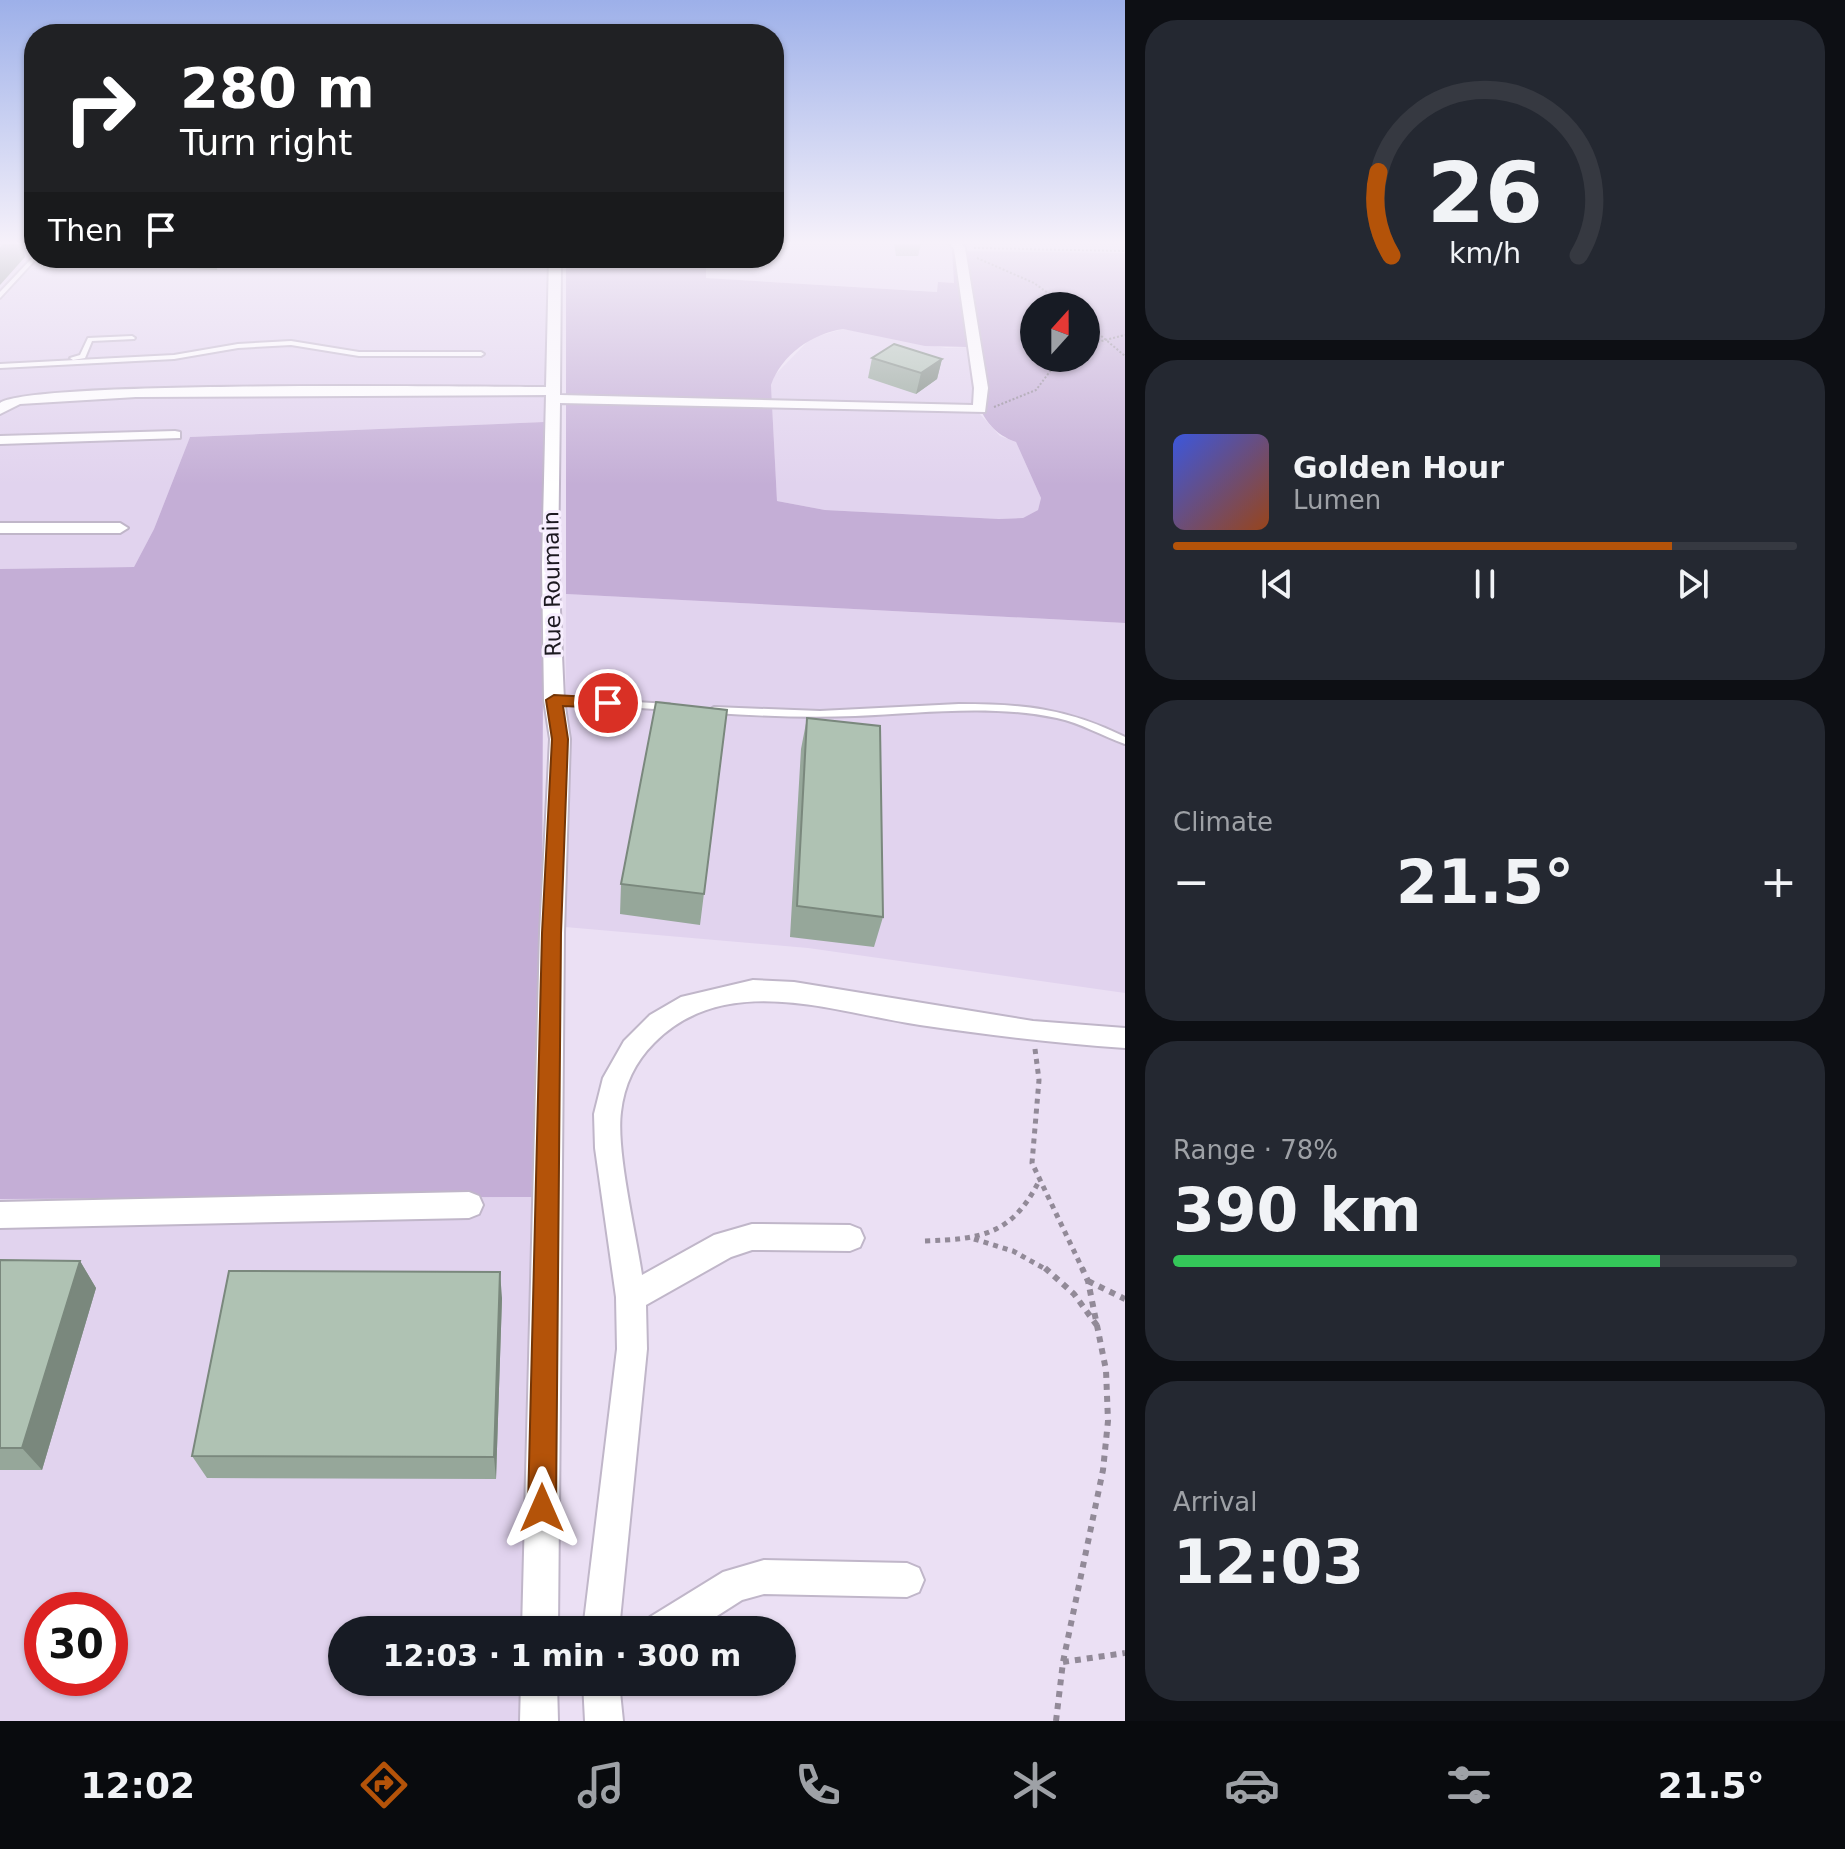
<!DOCTYPE html>
<meta charset="utf-8">
<style>
:root{--surface:#171b24;--page:#242831;--text:#f1f3f6;--muted:#9ea1a6;--line:#363941;--accent:#b45309}
body{margin:0;font-family:"DejaVu Sans",sans-serif;background:var(--page);color:var(--text);height:100vh;display:flex;flex-direction:column;font-size:30px;white-space:nowrap}
*{box-sizing:border-box;margin:0}
p{font-size:26px;color:var(--muted)}
.icon{flex:none;width:44px;height:44px;fill:none;stroke:currentColor;stroke-width:2;stroke-linecap:round;stroke-linejoin:round}
.map{position:relative;flex:1;overflow:hidden}
.details{display:flex;flex-direction:column;gap:20px;padding:20px;background:#0d0f14;width:720px}
.details>*{flex:none}
.hud{position:absolute;left:24px;top:24px;width:760px;height:244px;border-radius:32px;box-shadow:0 2px 6px #0004;background:#202124;color:#fff;overflow:hidden}
.needle{width:52px;rotate:21deg}
.controls{position:absolute;left:1020px;top:292px;display:grid;gap:16px}
.controls a{display:grid;place-items:center;width:80px;height:80px;border-radius:50%;background:var(--surface);box-shadow:0 2px 6px #0004;font-size:40px}
.speed{position:absolute;left:24px;top:1592px;display:flex;gap:16px;font-size:40px;font-weight:700;text-align:center}
.speed>*{display:grid;place-content:center;width:104px;height:104px;border-radius:50%;background:var(--surface);box-shadow:0 2px 6px #0004;line-height:1}
.speed .limit{border:12px solid #d22;background:#fff;color:#111}
.pin{position:absolute;display:grid;place-items:center;width:68px;height:68px;color:#fff;margin:-34px;border:4px solid #fff;border-radius:50%;box-shadow:0 2px 8px #0007}
.me{position:absolute;width:88px;margin:-44px;rotate:0deg;stroke-linejoin:round;filter:drop-shadow(0 0 6px #0008)}
.turn{display:flex;align-items:center;gap:28px;height:168px;padding:0 24px;font-size:36px}
.turn .icon{width:104px;height:104px;stroke-width:2.5}
.turn b{display:block;font-size:56px;line-height:68px}
.then{display:flex;align-items:center;height:76px;padding:0 24px;background:#0003;gap:16px;font-size:30px}
.big{font-size:60px;font-weight:600;line-height:1.1}
.details .card{flex:1;display:flex;flex-direction:column;justify-content:center;gap:12px;min-width:0;padding:0 28px;border-radius:32px;background:var(--page)}
.details .dial{align-items:center;gap:0}
.dial svg{height:208px;overflow:visible;fill:none;stroke:var(--line);stroke-width:7;stroke-linecap:round;text-anchor:middle}
.dial text{fill:var(--text);stroke:none}
.song{display:flex;align-items:center;gap:24px}
.cover{width:96px;height:96px;border-radius:12px;background:linear-gradient(135deg,hsl(230 70% 55%),hsl(20 70% 35%))}
.played{height:8px;border-radius:4px;background:linear-gradient(90deg,var(--accent) 80%,var(--line) 80%)}
.keys{display:flex;justify-content:space-around;direction:ltr}
.heat{display:flex;justify-content:space-between;align-items:center;font-size:44px;direction:ltr}
.charge{height:12px;border-radius:6px;background:linear-gradient(90deg,#34c759 78%,var(--line) 0)}
.trip{position:absolute;left:328px;top:1616px;width:468px;height:80px;border-radius:40px;background:var(--surface);box-shadow:0 2px 6px #0004;font-weight:600;line-height:80px;text-align:center}
.menu{display:flex;height:128px;justify-content:space-around;align-items:center;background:#090b0e;color:var(--muted)}
.menu .icon{width:56px;height:56px}
.menu .on{color:var(--accent)}
.menu b{font-size:36px;color:var(--text)}
main{display:flex;flex:1;min-height:0}
.map>svg:first-child{display:block}
.built{fill:#e1d3ee;fill-rule:evenodd}
.green{fill:#c4aed6;fill-rule:evenodd}
.lines{fill:none;stroke-linecap:round;stroke-linejoin:round}
.lane-casing{stroke:#c0b6c9;stroke-width:4}
.street-casing{stroke:#c0b6c9;stroke-width:4}
.path-far2{stroke:#928a98;stroke-width:2;stroke-dasharray:2 2;stroke-linecap:butt}
.path-far1{stroke:#928a98;stroke-width:5;stroke-dasharray:5 5;stroke-linecap:butt}
.path{stroke:#928a98;stroke-width:6;stroke-dasharray:6 6;stroke-linecap:butt}
.lane{fill:#fff;fill-rule:evenodd}
.street{fill:#fff;fill-rule:evenodd}
.wall{fill:#96a79a}
.shaded-wall{fill:#7a887d}
.building{fill:#afc2b3;stroke:#7a887d;stroke-width:2}
.route{fill:#b45309;stroke:#753606;stroke-width:2}
.labels{text-anchor:middle;dominant-baseline:central;stroke-width:6;stroke-linejoin:round;paint-order:stroke}
.street-label{font-size:22px;fill:#1c1920;stroke:#f7eefe}
</style>
<main>
<div class="map">
<svg width="1125" height="1721" viewBox="0 0 1125 1721">
<rect width="100%" height="100%" fill="#ebe0f4"/>
<path class="built" d="M0,244H34V258H553L544,422L190,437L154,529L134,567L0,569Z
M774,244H1125V253L952,251L954,283L938,292L705,278L706,258H774Z
M843,329L946,348L967,347L979,413L1000,436L1016,442L1041,498L1038,510L1023,518L999,519L825,510L777,501L771,385L774,376L811,338Z
M566,594L1125,623V993L808,948L565,927Z
M541,1197L528,1630H342V1682H526L525,1721H0V1199ZM42,1610H110V1678H42Z"/>
<path class="green" d="M952,251L1125,253V623L566,594V258H706V278L937,292L938,282L954,283ZM1034,306H1086V358H1034ZM843,329L925,346L967,347C974,386 974,427 1016,442L1041,498L1038,510L1023,518L999,519L825,510L777,501L771,385C782,354 812,334 843,329Z
M544,422L541,1197L0,1199V569L134,567L154,529L190,437Z"/>
<g class="lines">
<g class="lane-casing">
<path id="lane" d="M34,256L36,259L0,298V292Z
M132,336L135,338L134,339L92,341L85,358L73,360L70,358L80,355L88,338Z
M291,341L359,352H481L484,354L481,356H359L291,345L238,348L174,359L0,368V364L174,355L238,344Z
M554,697L669,704L674,707L669,710L551,702L549,700L551,698Z
M959,704C1023,704 1067,708 1125,737V744C1102,736 1081,723 1057,718C990,704 922,713 855,716C808,718 761,716 714,713L709,710L714,707L820,711Z"/>
</g>
<g class="street-casing">
<path id="street" d="M950,244H962L965,248L988,388L985,412L560,403L558,565L564,700L570,739L564,933L558,1630H522L540,933L550,739L544,700L542,565L546,395L136,397L20,404L0,414V403C29,380 476,387 546,387L549,258H561L560,395L973,405L974,388L954,249Z
M175,431L180,432V438L0,444V436Z
M0,523H120L128,528L120,533H0Z
M753,980L794,982L1033,1021L1125,1028V1048C1056,1043 988,1035 920,1025C833,1012 726,970 654,1043C635,1062 624,1085 621,1112C616,1151 636,1233 642,1275L714,1235L752,1224L850,1225L860,1229L864,1238L860,1247L850,1251L752,1250L731,1257L646,1305L647,1349L619,1630H583L617,1349L616,1297L595,1148L594,1114L603,1078L624,1041L650,1015L681,997Z
M469,1192L479,1196L483,1205L479,1214L469,1218L0,1228V1202Z
M764,1560L907,1563L919,1568L924,1580L919,1592L907,1597L764,1594L742,1600L695,1630H645L650,1617L723,1572Z
M521,1682H557L558,1721H520Z
M583,1682H619L623,1721H585Z"/>
</g>
<path class="path-far2" d="M974,248L1125,251
M977,258L1034,283L1066,306
M1086,323L1125,356
M1086,345L1125,335
M994,407L1036,390L1060,358"/>
<path class="path-far1" d="M1035,1049L1039,1080L1032,1163L1083,1270
M974,1239L1013,1251L1047,1270
M925,1241C981,1239 1012,1235 1039,1181"/>
<path class="path" d="M1045,1268L1074,1294L1098,1327
M1088,1281L1125,1299
M1063,1662L1125,1653
M1056,1721L1063,1662L1103,1470L1108,1421L1106,1370L1088,1281L1082,1268"/>
<use href="#lane" class="lane"/>
<use href="#street" class="street"/>
</g>
<path class="wall" d="M894,244H921L918,256H896Z
M38,258H218L217,270L39,260Z
M872,358L942,359L937,379L916,394L868,378Z
M727,710L700,925L620,914L621,884Z
M807,718L883,917L874,947L790,937L801,749Z
M0,1260L80,1261L96,1288L42,1470H0Z
M502,1298L496,1479L207,1478L192,1456Z"/>
<path class="shaded-wall" d="M3,244H22L25,257L0,285V247Z
M942,359L937,379L916,394L921,373Z
M80,1261L96,1288L42,1470L22,1448Z
M500,1272L502,1298L496,1479L494,1457Z"/>
<path class="building" d="M894,344L942,359L921,373L872,358Z
M656,702L727,710L704,894L621,884Z
M807,718L880,726L883,917L797,906Z
M0,1260L80,1261L22,1448H0Z
M229,1271L500,1272L494,1457L192,1456Z"/>
<linearGradient id="sky" x2="0" y2="1"><stop stop-color="#9db0e9"/><stop offset="0.5" stop-color="#f6f1fa"/><stop offset="1" stop-color="#f6f1fa" stop-opacity="0"/></linearGradient>
<rect width="1125" height="485" fill="url(#sky)"/>
<path class="route" d="M554,695L608,698L616,703L608,708L563,706L568,739L561,933L556,1508L552,1518L542,1522L532,1518L528,1508L542,933L552,739L546,700Z"/>
<g class="labels">
<g class="street-label">
<text transform="translate(552 584) rotate(-91)">Rue Roumain</text>
</g>
</g>
</svg>
<div class="controls">
<a><svg class="needle" viewBox="-14 -14 28 28"><path d="M0-13l5 13h-10z" fill="#e53935"/><path d="M0 13l5-13h-10z" fill="#9ea1a6"/></svg></a>
</div>
<div class="speed"><div class="limit">30</div></div>
<div class="pin" style="left:608px;top:703px;background:#d93025"><svg class="icon" aria-label="arrive" viewBox="0 0 24 24"><path d="M6 21V4h12l-3 4 3 4H6"/></svg></div>
<svg class="me" style="left:542px;top:1508px" viewBox="-20 -20 40 40"><path d="M0-17L14 15 0 8-14 15z" fill="#b45309" stroke="#fff" stroke-width="4"/></svg>
<div class="trip">12:03 · 1 min · 300 m</div>
<div class="hud">
<div class="turn"><svg class="icon" aria-label="right" viewBox="0 0 24 24"><path d="M7 20v-9h11M14 6l5 5-5 5"/></svg><div><b>280 m</b>Turn right</div></div>
<div class="then">Then<svg class="icon" aria-label="arrive" viewBox="0 0 24 24"><path d="M6 21V4h12l-3 4 3 4H6"/></svg></div>
</div>
</div>
<section class="details">
<div class="card dial"><svg viewBox="0 0 100 80">
<path d="M14 69A42 42 0 1 1 86 69"/>
<path d="M14 69A42 42 0 0 1 9 37" stroke="#b45309"/>
<text x="50" y="56" font-size="32" font-weight="700">26</text>
<text x="50" y="72" font-size="11">km/h</text>
</svg></div>
<div class="card">
<div class="song"><i class="cover"></i><div><b>Golden Hour</b><p>Lumen</p></div></div>
<div class="played"></div>
<div class="keys"><svg class="icon" aria-label="previous" viewBox="0 0 24 24"><path d="M18 5L8 12l10 7zM5 5v14"/></svg><svg class="icon" aria-label="pause" viewBox="0 0 24 24"><path d="M8 5v14M16 5v14"/></svg><svg class="icon" aria-label="next" viewBox="0 0 24 24"><path d="M6 5l10 7-10 7zM19 5v14"/></svg></div>
</div>
<div class="card"><p>Climate</p>
<div class="heat"><a>−</a><b class="big">21.5°</b><a>+</a></div>
</div>
<div class="card"><p>Range · 78%</p><b class="big">390 km</b><div class="charge"></div></div>
<div class="card"><p>Arrival</p><b class="big">12:03</b></div>
</section>
</main>
<nav class="menu">
<b>12:02</b>
<svg class="icon on" aria-label="directions" viewBox="0 0 24 24"><path d="M12 3l9 9-9 9-9-9zM9 14v-3h6M13 9l2 2-2 2"/></svg>
<svg class="icon" aria-label="music" viewBox="0 0 24 24"><path d="M9 18V5l10-2v13"/><circle cx="6" cy="18" r="3"/><circle cx="16" cy="16" r="3"/></svg>
<svg class="icon" aria-label="phone" viewBox="0 0 24 24"><path d="M5 4h4l2 5-3 2q2 4 5 5l2-3 5 2v4C11 20 4 13 5 4z"/></svg>
<svg class="icon" aria-label="climate" viewBox="0 0 24 24"><path d="M12 3v18M4 7l16 10M4 17L20 7"/></svg>
<svg class="icon" aria-label="car" viewBox="0 0 24 24"><path d="M5 17H2v-5l4-1 3-4h7l3 4 3 1v5h-3M9 17h6M6 11h13"/><circle cx="7" cy="17" r="2"/><circle cx="17" cy="17" r="2"/></svg>
<svg class="icon" aria-label="filters" viewBox="0 0 24 24"><path d="M4 7h16M4 17h16"/><circle cx="9" cy="7" r="2"/><circle cx="15" cy="17" r="2"/></svg>
<b>21.5°</b>
</nav>
